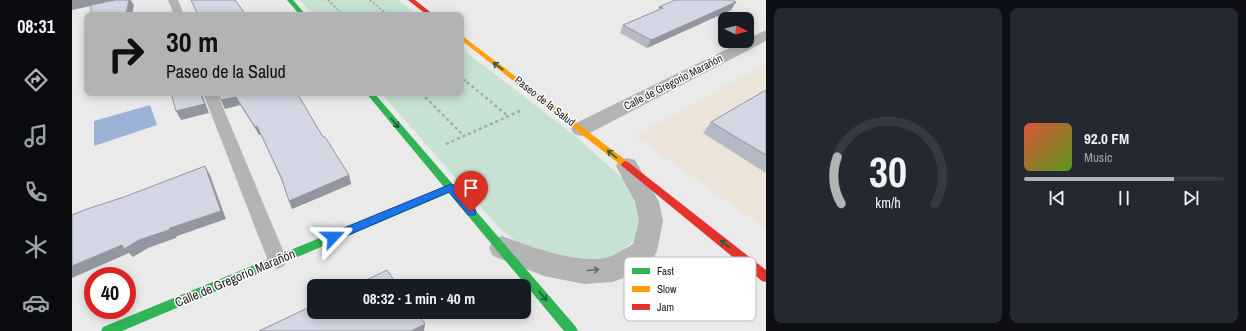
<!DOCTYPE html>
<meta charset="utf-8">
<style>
:root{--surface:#171b24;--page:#242831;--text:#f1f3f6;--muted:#9ea1a6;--line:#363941;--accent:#b2b3b5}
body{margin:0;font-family:"Archivo Narrow",sans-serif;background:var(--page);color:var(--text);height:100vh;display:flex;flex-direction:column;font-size:15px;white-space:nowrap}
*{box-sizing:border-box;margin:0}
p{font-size:13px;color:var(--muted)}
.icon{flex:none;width:22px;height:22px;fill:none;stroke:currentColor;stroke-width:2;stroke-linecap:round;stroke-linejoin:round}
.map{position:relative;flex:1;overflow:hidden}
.drawer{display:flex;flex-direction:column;gap:8px;padding:8px;background:#0d0f14;width:480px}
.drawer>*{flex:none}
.banner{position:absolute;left:12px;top:12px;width:380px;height:84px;border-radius:8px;box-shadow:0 2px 10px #0003;background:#b2b3b5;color:#111;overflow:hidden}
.needle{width:26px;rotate:96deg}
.controls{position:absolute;left:646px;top:12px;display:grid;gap:8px}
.controls a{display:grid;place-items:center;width:36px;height:36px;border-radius:8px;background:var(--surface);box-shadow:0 2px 10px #0003;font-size:20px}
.speed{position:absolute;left:12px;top:267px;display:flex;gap:8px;font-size:20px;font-weight:700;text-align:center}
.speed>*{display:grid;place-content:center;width:52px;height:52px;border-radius:50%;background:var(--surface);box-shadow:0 2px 10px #0003;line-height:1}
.speed .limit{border:6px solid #d22;background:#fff;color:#111}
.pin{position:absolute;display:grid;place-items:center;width:34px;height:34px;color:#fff;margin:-41px -17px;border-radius:50% 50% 50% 0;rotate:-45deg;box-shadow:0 0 4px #0007}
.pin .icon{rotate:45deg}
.me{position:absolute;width:44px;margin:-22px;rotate:67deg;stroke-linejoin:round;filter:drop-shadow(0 0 3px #0008)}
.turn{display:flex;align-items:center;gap:14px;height:84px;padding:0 16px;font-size:18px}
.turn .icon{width:52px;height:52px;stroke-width:2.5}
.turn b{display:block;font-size:28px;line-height:34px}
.drawer .widget{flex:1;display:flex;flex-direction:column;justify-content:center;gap:6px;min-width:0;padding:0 14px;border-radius:8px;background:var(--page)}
.drawer .dial{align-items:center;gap:0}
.dial svg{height:104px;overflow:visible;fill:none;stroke:var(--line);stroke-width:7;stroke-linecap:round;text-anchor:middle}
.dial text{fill:var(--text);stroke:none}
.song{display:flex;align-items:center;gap:12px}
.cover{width:48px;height:48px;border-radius:6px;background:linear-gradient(135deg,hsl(10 70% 55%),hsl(90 70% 35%))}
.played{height:4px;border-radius:2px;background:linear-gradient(90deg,var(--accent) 75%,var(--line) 75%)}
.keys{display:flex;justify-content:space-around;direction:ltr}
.drawer .tiles{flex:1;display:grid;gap:8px;grid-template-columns:repeat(2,1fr)}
.trip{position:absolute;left:235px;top:279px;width:224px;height:40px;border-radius:8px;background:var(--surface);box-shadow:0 2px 10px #0003;font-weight:800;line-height:40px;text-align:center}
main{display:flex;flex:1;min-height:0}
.tab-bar{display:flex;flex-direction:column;width:72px;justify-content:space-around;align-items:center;background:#090b0e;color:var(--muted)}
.tab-bar .icon{width:28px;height:28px}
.tab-bar .selected{color:var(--accent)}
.tab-bar b{font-size:18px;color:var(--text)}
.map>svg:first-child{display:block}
.industrial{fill:#ece3d9}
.green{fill:#c7e2d3}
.water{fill:#9cb3d7}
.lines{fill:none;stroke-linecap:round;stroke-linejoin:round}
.path-far1{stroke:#a9a9a9;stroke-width:2;stroke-dasharray:2 2;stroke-linecap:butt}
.path{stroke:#a9a9a9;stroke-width:2.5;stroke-dasharray:3 3;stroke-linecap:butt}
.lane{fill:#b4b4b4;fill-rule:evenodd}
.street{fill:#b4b4b4;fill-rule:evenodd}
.fast{fill:#30b455;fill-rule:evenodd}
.slow{fill:#ff9f0a;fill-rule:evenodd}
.jam{fill:#e5322d;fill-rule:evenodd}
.wall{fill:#b6b9c3}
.shaded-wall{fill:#94969f}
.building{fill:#d4d7e3;stroke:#94969f}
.oneway{stroke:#256036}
.oneway2{stroke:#686868}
.route{fill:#1a73e8;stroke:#114b97}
.labels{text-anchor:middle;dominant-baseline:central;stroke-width:3;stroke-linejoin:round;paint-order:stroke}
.street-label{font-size:11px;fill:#1c1c1d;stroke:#fff}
.near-street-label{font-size:13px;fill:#1c1c1d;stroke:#fff}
.key{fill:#fff;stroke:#bbb;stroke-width:1}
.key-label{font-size:11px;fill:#1c1c1d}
</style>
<main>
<nav class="tab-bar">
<b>08:31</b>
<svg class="icon selected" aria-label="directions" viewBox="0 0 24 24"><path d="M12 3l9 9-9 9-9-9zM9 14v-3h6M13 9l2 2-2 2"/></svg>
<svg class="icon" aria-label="music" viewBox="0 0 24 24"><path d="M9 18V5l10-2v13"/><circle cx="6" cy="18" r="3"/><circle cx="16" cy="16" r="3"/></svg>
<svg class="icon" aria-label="phone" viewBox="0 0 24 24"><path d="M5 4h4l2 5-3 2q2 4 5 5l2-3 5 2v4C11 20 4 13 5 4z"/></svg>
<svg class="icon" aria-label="climate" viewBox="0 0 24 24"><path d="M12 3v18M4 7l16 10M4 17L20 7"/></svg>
<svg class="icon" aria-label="car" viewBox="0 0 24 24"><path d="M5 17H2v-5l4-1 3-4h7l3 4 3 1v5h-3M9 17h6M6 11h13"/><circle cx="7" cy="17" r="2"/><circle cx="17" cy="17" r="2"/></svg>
</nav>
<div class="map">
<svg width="694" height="331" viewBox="0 0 694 331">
<rect width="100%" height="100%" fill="#eaeaeb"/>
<path class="industrial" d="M694,64V229L563,136Z"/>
<path class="green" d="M228,0H326L346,15H241Z
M389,48L502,135L554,181L568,218L563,239L537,264L467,257L431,232L309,93H389Z"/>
<path class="water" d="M78,105L85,125L22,146V121Z"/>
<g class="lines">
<path class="path-far1" d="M256,0L271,15
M298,0L316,15
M389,77L396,83"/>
<path class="path" d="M395,82L436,116
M349,93L392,136
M374,144L448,111"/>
<path class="lane" d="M96,0H106L112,15H102Z
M131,93H145L215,260L212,266L205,269L198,266Z"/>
<path class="street" d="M694,30V41L516,134L509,136L502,134L499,129L502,124Z
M555,158L563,160L587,202L591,221L585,251L581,259L551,278L541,282L512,284L472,276L421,256L417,248L421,240L430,236C456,246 513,267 539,256C546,253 554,248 561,244L567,221L563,202L544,166L547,160Z"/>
<path class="fast" d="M215,0H221L234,15H228Z
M294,93H302L504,327L506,331H492L377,193L50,331H29L31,327L372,187Z"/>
<path class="slow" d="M389,35L556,162L557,164L556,166H550L389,40Z"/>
<path class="jam" d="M336,0H343L362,15H355Z
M553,161L556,162L694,270V282L690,281L550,166L549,164Z"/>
</g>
<path class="wall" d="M587,7L659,10L575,48L548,33L551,25L586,10Z
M694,90V173L631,133L639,122Z
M146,93H225L251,137L277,175L279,184L220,209L217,201L210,181L189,135H187L168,105L153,109Z"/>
<path class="shaded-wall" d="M0,0H43V1L0,10Z
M57,0H59L62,5L60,15H54Z
M664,2L659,10L575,48L579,40Z
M128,93H130V94L137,113L109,120L104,111Z
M164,97L168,105L153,109L149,100Z
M185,126L189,135H187L183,127Z
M133,166L138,175L154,219L105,236L104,238L76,248L61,257L57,253L0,278V266L50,245L67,240Z
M277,175L279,184L220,209L217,201Z
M353,324L352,331H339Z"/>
<path class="building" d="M43,0H57L54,15H19V5Z
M119,0H163L174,15H126Z
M603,0H660L664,2L579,40L551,25L591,8L587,7Z
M694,90V155L639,122Z
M99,93H128L133,104L104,111Z
M146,93H225L251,137H253L277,175L217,201L209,177L185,126L183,127L164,97L149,100Z
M133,166L149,211L98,228L97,230L67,240L52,249L50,245L0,266V215L15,209L52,197Z
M315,270L326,286H282Z
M242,305V312H344L353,324L339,331H187Z"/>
<defs><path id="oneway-shaft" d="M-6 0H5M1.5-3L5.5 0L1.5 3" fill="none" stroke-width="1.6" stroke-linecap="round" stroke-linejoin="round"/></defs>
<g class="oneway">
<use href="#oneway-shaft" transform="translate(426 66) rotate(-143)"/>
<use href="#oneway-shaft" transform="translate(323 123) rotate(49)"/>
<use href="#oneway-shaft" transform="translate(540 154) rotate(-141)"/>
<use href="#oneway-shaft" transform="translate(653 244) rotate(-141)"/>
<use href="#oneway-shaft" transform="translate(471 296) rotate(50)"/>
</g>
<use class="oneway2" href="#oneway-shaft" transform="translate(521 270) rotate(-5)"/>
<path class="route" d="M379,184L382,185L403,209L404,212L403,215H396L377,192L265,240H257L256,237L257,234Z"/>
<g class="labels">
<g class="street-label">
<text transform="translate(601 82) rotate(-27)">Calle de Gregorio Marañón</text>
<text transform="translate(473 101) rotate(38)">Paseo de la Salud</text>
</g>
<g class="near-street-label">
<text transform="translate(163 278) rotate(-23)">Calle de Gregorio Marañón</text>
</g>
</g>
<rect x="552" y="257" width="132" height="64" rx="6" class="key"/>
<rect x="560" y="268" width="18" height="6" fill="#30b455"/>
<rect x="560" y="286" width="18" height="6" fill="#ff9f0a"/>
<rect x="560" y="304" width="18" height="6" fill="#e5322d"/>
<g class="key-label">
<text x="585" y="275">Fast</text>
<text x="585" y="293">Slow</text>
<text x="585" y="311">Jam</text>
</g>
</svg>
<div class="controls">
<a><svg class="needle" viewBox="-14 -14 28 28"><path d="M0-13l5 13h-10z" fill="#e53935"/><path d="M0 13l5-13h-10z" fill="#9ea1a6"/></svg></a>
</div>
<div class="speed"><div class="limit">40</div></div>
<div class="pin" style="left:399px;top:212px;background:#d93025"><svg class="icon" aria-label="arrive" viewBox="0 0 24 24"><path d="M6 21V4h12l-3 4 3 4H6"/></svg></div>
<svg class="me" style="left:261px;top:237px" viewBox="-20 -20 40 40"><path d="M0-17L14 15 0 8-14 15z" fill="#1a73e8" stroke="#fff" stroke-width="4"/></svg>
<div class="trip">08:32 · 1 min · 40 m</div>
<div class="banner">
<div class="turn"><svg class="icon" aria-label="right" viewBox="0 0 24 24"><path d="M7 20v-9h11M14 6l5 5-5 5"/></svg><div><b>30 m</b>Paseo de la Salud</div></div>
</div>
</div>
<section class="drawer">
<div class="tiles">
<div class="widget dial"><svg viewBox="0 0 100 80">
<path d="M14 69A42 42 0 1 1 86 69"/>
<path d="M14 69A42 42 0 0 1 11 33" stroke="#b2b3b5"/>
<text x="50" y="56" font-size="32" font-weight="700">30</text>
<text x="50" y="72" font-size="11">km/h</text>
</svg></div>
<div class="widget">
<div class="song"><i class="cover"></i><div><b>92.0 FM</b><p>Music</p></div></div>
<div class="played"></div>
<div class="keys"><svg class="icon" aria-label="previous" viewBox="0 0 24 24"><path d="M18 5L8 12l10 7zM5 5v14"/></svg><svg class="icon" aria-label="pause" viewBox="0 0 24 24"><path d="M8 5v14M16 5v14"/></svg><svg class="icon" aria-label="next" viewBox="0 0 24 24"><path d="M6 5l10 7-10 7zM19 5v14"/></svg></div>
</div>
</div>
</section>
</main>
